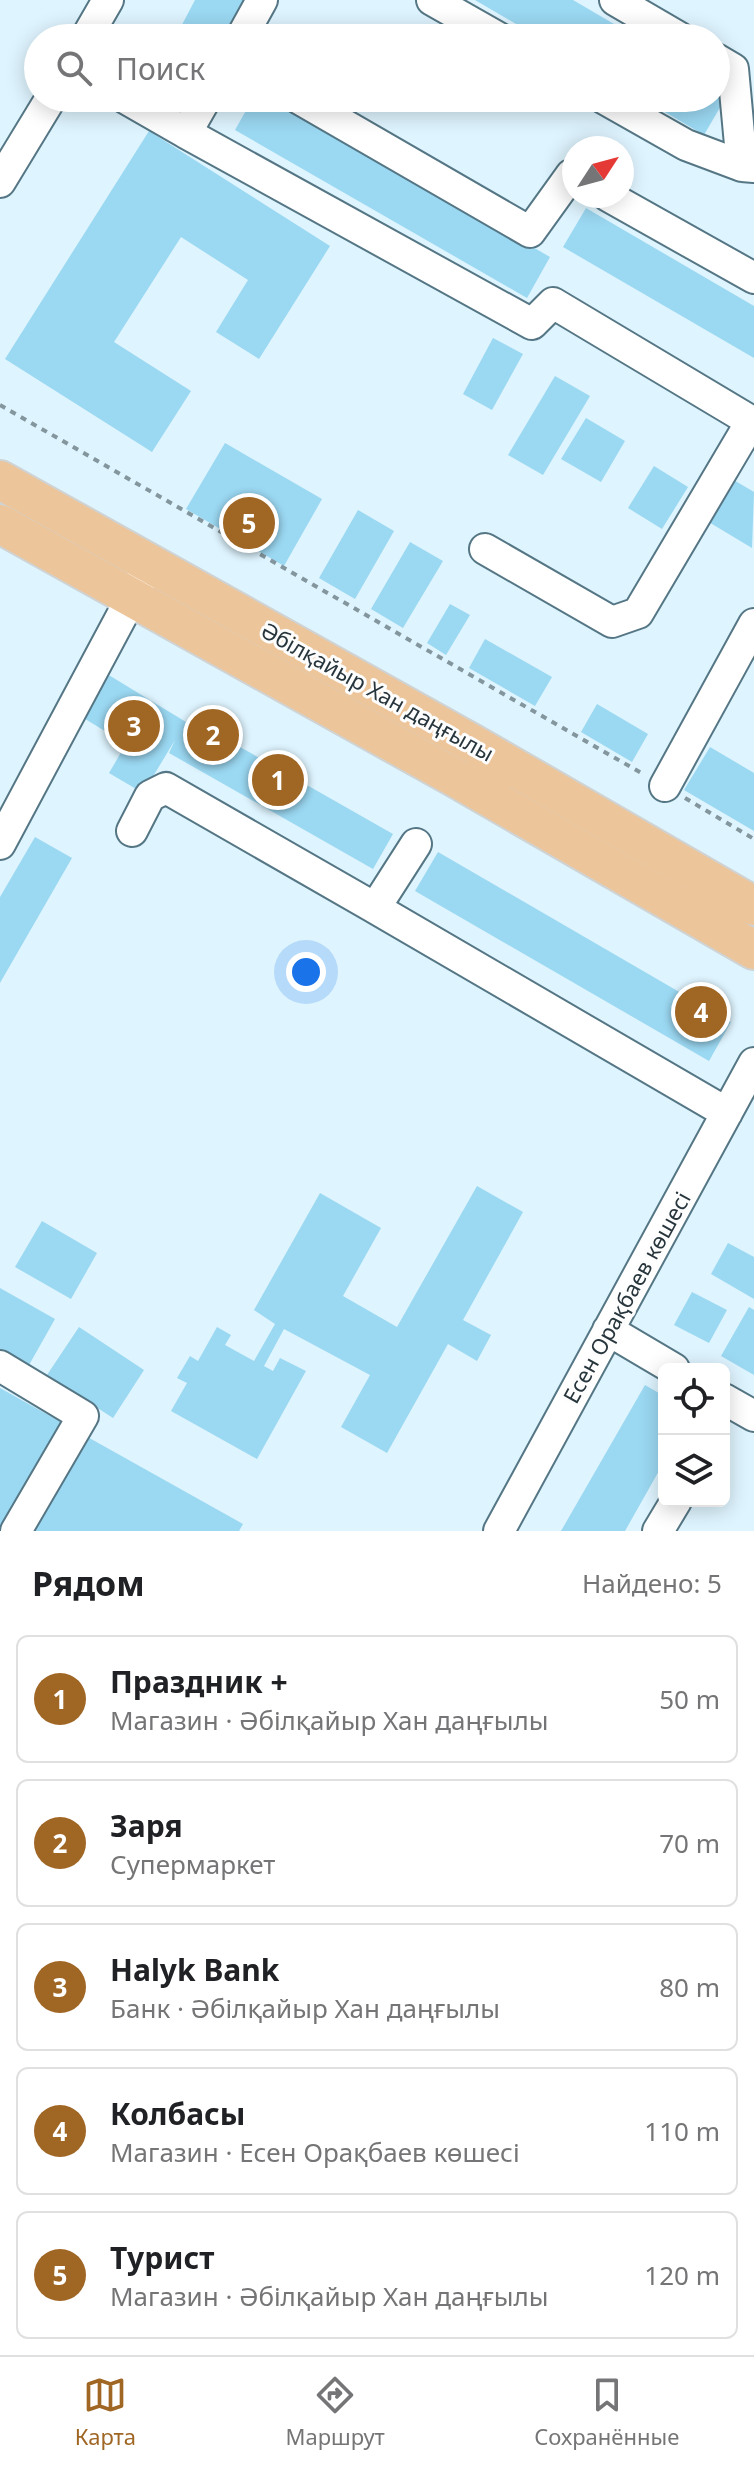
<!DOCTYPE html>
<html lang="ru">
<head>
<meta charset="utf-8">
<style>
	body { margin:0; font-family:"Noto Sans",sans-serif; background:#f2f2f2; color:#202124 }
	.controls { position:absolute; right:24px; bottom:24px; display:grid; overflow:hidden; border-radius:12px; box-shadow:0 4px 20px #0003 }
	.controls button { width:72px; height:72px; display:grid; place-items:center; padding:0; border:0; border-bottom:2px solid #e0e0e0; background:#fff; color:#202124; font:40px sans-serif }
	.compass { position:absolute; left:562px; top:136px; width:72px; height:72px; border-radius:50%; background:#fff; box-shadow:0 4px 20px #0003; rotate:54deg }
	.you { position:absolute; left:306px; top:972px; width:28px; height:28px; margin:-20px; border:6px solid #fff; border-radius:50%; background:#1a73e8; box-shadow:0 0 0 12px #1a73e833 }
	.badge { display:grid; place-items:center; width:52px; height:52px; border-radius:50%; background:#9f6624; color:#fff; font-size:26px; font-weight:700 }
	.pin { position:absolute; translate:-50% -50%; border:4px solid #fff; box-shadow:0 2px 8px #0006 }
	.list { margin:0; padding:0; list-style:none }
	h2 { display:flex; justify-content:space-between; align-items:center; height:104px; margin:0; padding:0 32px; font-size:34px }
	h2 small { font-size:26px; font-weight:400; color:#757577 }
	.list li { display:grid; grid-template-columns:52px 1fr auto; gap:24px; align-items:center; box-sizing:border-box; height:128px; margin:0 16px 16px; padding:0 16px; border:2px solid #e0e0e0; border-radius:12px }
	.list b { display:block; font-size:30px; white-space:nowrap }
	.list p { margin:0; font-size:26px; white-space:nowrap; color:#757577 }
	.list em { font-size:26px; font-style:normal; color:#757577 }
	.icon { flex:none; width:44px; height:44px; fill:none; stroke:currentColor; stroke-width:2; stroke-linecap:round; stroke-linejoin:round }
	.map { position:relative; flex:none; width:754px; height:1531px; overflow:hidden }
	.search { position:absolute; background:#fff; box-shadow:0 4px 20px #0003; left:24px; right:24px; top:24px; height:88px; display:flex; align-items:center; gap:20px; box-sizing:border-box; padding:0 28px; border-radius:44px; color:#757577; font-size:30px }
	.sheet { height:824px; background:#fff }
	nav { display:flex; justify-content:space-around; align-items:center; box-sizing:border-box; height:112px; border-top:2px solid #e0e0e0; background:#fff; font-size:22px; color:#757577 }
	nav a { display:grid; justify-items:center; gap:4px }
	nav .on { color:#9f6624 }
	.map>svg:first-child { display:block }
	.building { fill:#9bd8f2 }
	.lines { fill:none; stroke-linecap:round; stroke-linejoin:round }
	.minor-casing { stroke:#557684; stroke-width:34 }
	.major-casing { stroke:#cfd3d4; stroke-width:42 }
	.path { stroke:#83959d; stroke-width:4; stroke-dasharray:6 6; stroke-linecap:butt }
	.minor { stroke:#fff; stroke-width:30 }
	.major { stroke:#edc59a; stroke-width:38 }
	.labels { text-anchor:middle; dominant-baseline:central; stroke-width:6; stroke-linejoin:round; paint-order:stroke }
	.street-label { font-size:22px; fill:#27353c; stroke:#fdfdfd }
</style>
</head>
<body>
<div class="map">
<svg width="754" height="1531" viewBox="0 0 754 1531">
	<rect width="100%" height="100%" fill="#def4fe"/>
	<path class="building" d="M 195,0 L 250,0 L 230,38 L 175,38 Z
		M 475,0 L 573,0 L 638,38 L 540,38 Z
		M 716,84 L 729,92 L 704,135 L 641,98 L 716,98 Z
		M 253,98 L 274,98 L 550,257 L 527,298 L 235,130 Z
		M 149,131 L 330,246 L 259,359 L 216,332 L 248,280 L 181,237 L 114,342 L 191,391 L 152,452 L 5,359 Z
		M 586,208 L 754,306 L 754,358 L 563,247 Z
		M 493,338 L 523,354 L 492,410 L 463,394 Z
		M 555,376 L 590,396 L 543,475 L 508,455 Z
		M 586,418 L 625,441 L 601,482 L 561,459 Z
		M 225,443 L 322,499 L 284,566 L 186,509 Z
		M 654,466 L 688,487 L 662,529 L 628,508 Z
		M 732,479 L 754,492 L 752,548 L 707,521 Z
		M 358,510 L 394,531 L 355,599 L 319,578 Z
		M 410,542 L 443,561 L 403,628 L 371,609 Z
		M 450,604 L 470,615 L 446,655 L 427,643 Z
		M 485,639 L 552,677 L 535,706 L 469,668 Z
		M 107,674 L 186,722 L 189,718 L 393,834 L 373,869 L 169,753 L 175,740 L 143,793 L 109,773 L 126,744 L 82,717 Z
		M 597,704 L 648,734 L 632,762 L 581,732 Z
		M 710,747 L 754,773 L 754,831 L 684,790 Z
		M 35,837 L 72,858 L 0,983 L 0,897 Z
		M 438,852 L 731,1022 L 709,1061 L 415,891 Z
		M 477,1186 L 523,1212 L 463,1320 L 491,1335 L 477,1361 L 448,1344 L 387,1453 L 341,1427 L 370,1375 L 284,1329 L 264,1366 L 273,1371 L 280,1358 L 306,1371 L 257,1459 L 171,1411 L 187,1383 L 177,1378 L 190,1356 L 198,1361 L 217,1327 L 231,1335 L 225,1345 L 254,1361 L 275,1324 L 254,1310 L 320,1193 L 381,1228 L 343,1296 L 397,1327 Z
		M 42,1221 L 97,1253 L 71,1299 L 15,1267 Z
		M 728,1243 L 754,1257 L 754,1299 L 711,1274 Z
		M 0,1288 L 55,1319 L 29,1365 L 0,1349 Z
		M 692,1292 L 727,1310 L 709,1343 L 674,1325 Z
		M 749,1307 L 754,1310 L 754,1375 L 721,1356 Z
		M 79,1327 L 144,1370 L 113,1418 L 47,1375 Z
		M 645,1385 L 664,1396 L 664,1462 L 625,1531 L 561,1531 Z
		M 0,1388 L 243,1524 L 239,1531 L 0,1531 Z"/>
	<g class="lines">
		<g class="minor-casing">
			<path id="minor" d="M 432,0 L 499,38
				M 615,0 L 680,38
				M 86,38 L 108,0
				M 241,38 L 262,0
				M 716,59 L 733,69 L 742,166 L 754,167
				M 125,98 L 186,133 L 206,98
				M 298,98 L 530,232 L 571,175 L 574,177
				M 603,98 L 686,145 L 742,166
				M 186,133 L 532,324 L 553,303 L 754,423
				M 0,182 L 51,98
				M 608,196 L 754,278
				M 485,549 L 612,622 L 638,613 L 751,422
				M 665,786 L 754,624
				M 132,831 L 150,796 L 166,788 L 375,908
				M 0,844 L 142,578
				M 416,844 L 375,908 L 727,1113
				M 608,1330 L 674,1369
				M 0,1366 L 83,1416 L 16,1531
				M 724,1399 L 754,1416
				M 499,1531 L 754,1063
				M 658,1531 L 676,1501"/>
		</g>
		<g class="major-casing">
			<path id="major" d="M 0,480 L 473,744 L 754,906
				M 0,524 L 454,777 L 754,950"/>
		</g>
		<path class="path" d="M 0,405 L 643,774
			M 685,798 L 754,839"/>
		<use href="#minor" class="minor"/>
		<use href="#major" class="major"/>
	</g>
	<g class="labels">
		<g class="street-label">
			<text transform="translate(378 691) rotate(29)">Әбілқайыр Хан даңғылы</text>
			<text transform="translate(626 1297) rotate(-61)">Есен Орақбаев көшесі</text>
		</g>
	</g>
</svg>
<div class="controls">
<button><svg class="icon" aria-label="locate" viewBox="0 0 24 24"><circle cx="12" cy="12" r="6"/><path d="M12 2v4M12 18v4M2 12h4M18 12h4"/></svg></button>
<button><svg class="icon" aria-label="layers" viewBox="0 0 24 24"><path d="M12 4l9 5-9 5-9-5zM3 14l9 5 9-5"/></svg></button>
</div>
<svg class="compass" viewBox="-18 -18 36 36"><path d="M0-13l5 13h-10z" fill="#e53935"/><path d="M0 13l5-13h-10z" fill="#757577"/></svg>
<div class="you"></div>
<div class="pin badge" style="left:278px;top:780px">1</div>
<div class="pin badge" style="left:213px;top:735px">2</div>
<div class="pin badge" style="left:134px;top:726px">3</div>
<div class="pin badge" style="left:701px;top:1012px">4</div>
<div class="pin badge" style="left:249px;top:523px">5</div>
<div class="search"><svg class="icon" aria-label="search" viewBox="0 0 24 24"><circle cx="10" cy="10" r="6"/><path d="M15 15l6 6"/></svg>Поиск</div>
</div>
<section class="sheet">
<h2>Рядом<small>Найдено: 5</small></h2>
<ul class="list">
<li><span class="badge">1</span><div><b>Праздник +</b><p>Магазин · Әбілқайыр Хан даңғылы</p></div><em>50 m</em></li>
<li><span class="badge">2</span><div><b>Заря</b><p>Супермаркет</p></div><em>70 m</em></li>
<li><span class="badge">3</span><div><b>Halyk Bank</b><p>Банк · Әбілқайыр Хан даңғылы</p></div><em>80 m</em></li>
<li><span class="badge">4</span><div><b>Колбасы</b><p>Магазин · Есен Орақбаев көшесі</p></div><em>110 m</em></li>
<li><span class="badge">5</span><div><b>Турист</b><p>Магазин · Әбілқайыр Хан даңғылы</p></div><em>120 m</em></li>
</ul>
</section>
<nav>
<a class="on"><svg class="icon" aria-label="map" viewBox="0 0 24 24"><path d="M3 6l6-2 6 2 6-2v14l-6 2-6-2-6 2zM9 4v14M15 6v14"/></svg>Карта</a>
<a><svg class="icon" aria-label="directions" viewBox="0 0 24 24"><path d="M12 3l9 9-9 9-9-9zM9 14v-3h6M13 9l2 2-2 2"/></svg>Маршрут</a>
<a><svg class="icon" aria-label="saved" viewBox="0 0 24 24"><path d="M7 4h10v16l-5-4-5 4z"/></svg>Сохранённые</a>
</nav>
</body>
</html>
